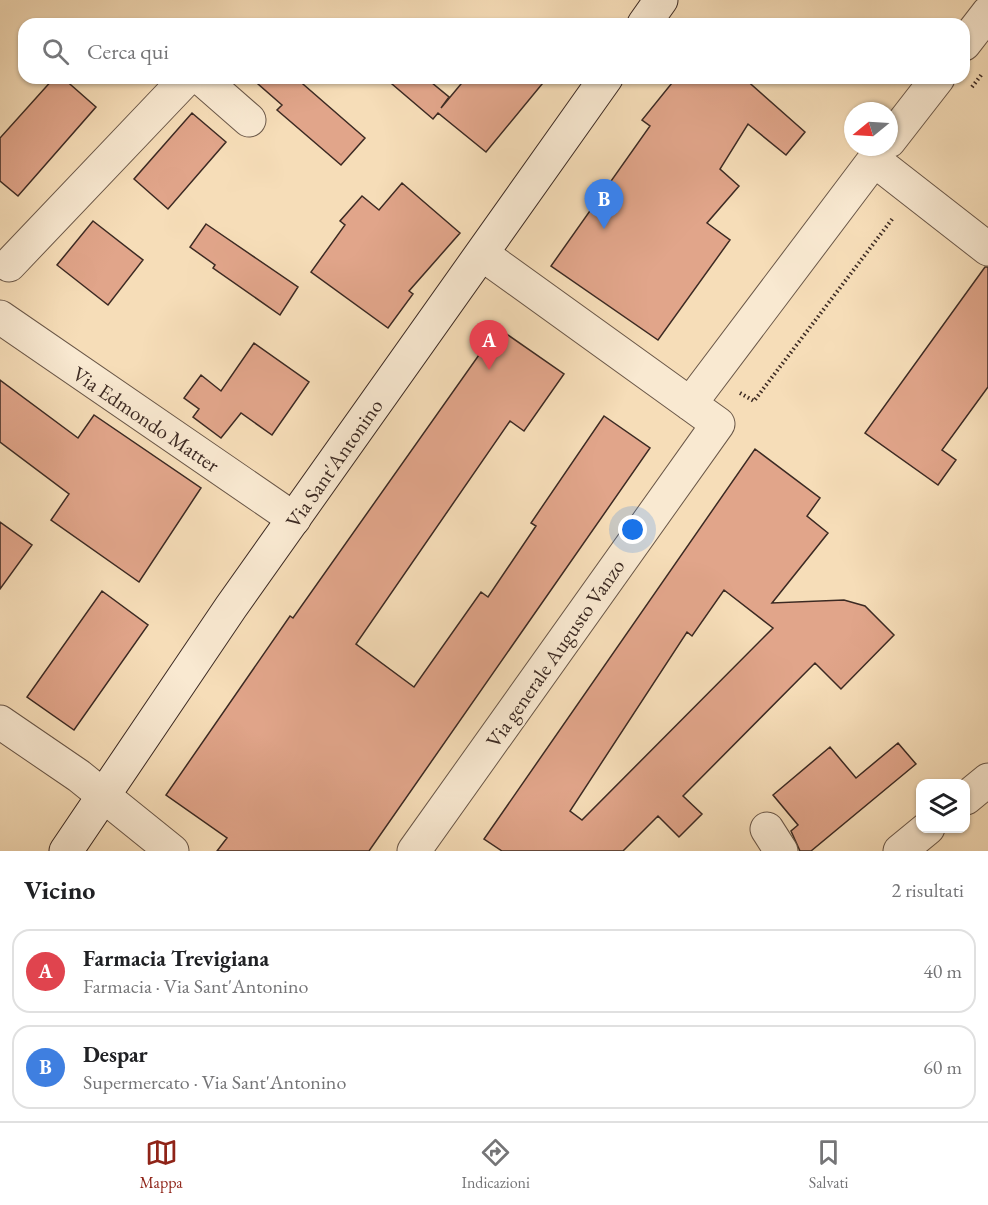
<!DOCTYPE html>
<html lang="it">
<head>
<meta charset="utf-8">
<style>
	body { margin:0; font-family:"EB Garamond",serif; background:#f2f2f2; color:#202124 }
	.controls { position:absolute; right:18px; bottom:18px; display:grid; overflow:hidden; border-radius:12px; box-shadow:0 2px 4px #0004 }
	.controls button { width:54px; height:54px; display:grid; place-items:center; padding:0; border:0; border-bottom:2px solid #e0e0e0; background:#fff; color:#202124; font:30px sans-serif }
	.compass { position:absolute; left:844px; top:102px; width:54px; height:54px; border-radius:50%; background:#fff; box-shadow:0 2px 4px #0004; rotate:252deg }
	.you { position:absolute; left:633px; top:530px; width:21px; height:21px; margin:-15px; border:4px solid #fff; border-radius:50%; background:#1a73e8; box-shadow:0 0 0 9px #1a73e833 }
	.badge { display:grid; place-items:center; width:39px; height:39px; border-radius:50%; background:#8f2418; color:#fff; font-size:20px; font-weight:700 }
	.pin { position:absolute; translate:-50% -50px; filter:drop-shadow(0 2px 3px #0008) }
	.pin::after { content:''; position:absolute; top:32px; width:21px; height:18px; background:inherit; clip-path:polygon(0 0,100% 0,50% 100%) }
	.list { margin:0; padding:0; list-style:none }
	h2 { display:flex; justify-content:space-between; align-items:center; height:78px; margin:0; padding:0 24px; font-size:26px }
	h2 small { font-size:20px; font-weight:400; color:#757577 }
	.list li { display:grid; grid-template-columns:39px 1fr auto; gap:18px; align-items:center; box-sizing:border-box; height:84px; margin:0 12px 12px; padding:0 12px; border:2px solid #e0e0e0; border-radius:18px }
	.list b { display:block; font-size:22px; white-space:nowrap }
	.list p { margin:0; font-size:20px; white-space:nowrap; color:#757577 }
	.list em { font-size:20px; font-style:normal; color:#757577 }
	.icon { flex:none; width:33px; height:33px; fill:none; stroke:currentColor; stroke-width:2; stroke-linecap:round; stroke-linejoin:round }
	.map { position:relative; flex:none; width:988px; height:851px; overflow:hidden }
	.search { position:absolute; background:#fff; box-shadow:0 2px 4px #0004; left:18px; right:18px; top:18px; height:66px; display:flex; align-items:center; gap:15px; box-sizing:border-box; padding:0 21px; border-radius:18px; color:#757577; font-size:22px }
	.sheet { height:270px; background:#fff }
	nav { display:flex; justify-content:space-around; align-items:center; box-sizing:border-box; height:84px; border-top:2px solid #e0e0e0; background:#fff; font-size:16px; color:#757577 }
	nav a { display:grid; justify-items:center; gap:3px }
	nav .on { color:#8f2418 }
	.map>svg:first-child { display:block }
	.building { fill:#e1a58a; stroke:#3c2a23; stroke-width:1.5; fill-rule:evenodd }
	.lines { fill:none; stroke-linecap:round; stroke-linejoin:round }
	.street-casing { stroke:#6a5748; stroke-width:35 }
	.secondary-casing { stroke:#3c2a23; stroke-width:35 }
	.path { stroke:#3c2a23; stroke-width:4; stroke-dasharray:1.5 3; stroke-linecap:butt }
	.street { stroke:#f9e9d1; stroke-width:33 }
	.secondary { stroke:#f9e9d1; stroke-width:33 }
	.labels { text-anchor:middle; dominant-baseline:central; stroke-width:5; stroke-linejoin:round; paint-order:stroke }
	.street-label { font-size:21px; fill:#3c2a23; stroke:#f9e9d1 }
</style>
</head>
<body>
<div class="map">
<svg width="988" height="851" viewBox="0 0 988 851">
	<rect width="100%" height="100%" fill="#f6ddb8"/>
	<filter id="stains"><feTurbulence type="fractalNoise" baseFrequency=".00333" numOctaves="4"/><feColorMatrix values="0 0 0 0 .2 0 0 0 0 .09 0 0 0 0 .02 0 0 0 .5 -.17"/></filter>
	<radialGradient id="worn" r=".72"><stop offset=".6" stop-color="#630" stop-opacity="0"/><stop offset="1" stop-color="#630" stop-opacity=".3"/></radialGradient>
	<path class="building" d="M 54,78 L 63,78 L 96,107 L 18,196 L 0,181 L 0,138 Z
		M 251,78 L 296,78 L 365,138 L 341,165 L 277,110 L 282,105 Z
		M 385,78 L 426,78 L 449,97 L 441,108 L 466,78 L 547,78 L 486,152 L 438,113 L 433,119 Z
		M 676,78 L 744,78 L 805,132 L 786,155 L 748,124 L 720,169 L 739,186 L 707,223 L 730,240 L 658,340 L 551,266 L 650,126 L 642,120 Z
		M 192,113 L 226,142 L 168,209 L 134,179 Z
		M 402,183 L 460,233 L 409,291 L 413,294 L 388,328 L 311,272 L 345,225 L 340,221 L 362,196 L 379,210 Z
		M 93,221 L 143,260 L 108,305 L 57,265 Z
		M 206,224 L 298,287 L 280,315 L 213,268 L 215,265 L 190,247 Z
		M 985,267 L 988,267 L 988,387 L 942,450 L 956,460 L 938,485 L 865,433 Z
		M 498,328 L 564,374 L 524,431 L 510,421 L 356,644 L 414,687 L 481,592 L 488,597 L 536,526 L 531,523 L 604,416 L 650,448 L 369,851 L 217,851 L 227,838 L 166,795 L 290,616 L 293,618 Z
		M 254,343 L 309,382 L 272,435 L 241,413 L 221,438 L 193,417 L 199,409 L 184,398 L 201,375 L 221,391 Z
		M 0,380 L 78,438 L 94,415 L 201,488 L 139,582 L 51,520 L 69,494 L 0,442 Z
		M 755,449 L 820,498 L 807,516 L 828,533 L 772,603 L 844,600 L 865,606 L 894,635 L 841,689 L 815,663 L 683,796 L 702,814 L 679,837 L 658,816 L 623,851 L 502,851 L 484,839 ZM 724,590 L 773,628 L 582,820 L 570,811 L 687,632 L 692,636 Z
		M 0,522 L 32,545 L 0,589 Z
		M 102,591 L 148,625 L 74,730 L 27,697 Z
		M 898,743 L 916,764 L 811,851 L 800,851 L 791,831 L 798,825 L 773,795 L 830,747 L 856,778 Z"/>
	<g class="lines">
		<g class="street-casing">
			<path id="street" d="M 964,44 L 988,13
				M 201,78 L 249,120
				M 889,141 L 938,78
				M 9,265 L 187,78
				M 0,317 L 294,519
				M 690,404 L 874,160 L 988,249
				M 0,722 L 79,776 L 172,851
				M 966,798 L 988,780
				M 767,829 L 781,851
				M 414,851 L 718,424 L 482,254
				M 900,851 L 928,828"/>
		</g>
		<g class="secondary-casing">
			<path id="secondary" d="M 644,24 L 661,0
				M 66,851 L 231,607 L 606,78"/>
		</g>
		<path class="path" d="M 972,87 L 982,74
			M 740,393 L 754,401 L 893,218"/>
		<use href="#street" class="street"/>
		<use href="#secondary" class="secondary"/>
	</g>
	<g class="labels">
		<g class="street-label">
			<text transform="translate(146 419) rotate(34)">Via Edmondo Matter</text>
			<text transform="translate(334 463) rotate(-55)">Via Sant'Antonino</text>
			<text transform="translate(555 653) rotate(-55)">Via generale Augusto Vanzo</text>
		</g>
	</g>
	<rect width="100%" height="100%" filter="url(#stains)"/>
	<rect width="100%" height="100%" fill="url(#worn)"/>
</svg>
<div class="controls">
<button><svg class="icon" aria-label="layers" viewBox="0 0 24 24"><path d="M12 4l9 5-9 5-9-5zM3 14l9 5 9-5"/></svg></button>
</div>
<svg class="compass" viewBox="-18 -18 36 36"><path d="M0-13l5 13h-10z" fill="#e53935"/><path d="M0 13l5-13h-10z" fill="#757577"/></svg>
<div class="you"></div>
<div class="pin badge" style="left:489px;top:370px;background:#e0444e">A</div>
<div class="pin badge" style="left:604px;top:229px;background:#3f7fe0">B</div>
<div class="search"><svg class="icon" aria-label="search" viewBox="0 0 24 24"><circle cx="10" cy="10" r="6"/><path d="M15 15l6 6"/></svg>Cerca qui</div>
</div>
<section class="sheet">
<h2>Vicino<small>2 risultati</small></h2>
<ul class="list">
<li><span class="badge" style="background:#e0444e">A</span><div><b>Farmacia Trevigiana</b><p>Farmacia · Via Sant'Antonino</p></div><em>40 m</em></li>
<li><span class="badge" style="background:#3f7fe0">B</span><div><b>Despar</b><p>Supermercato · Via Sant'Antonino</p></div><em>60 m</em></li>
</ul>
</section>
<nav>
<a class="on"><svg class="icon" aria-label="map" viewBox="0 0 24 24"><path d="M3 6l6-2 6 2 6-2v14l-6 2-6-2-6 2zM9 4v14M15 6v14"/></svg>Mappa</a>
<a><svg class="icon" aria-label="directions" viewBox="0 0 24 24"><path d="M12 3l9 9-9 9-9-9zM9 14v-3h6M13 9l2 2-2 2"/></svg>Indicazioni</a>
<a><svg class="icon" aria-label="saved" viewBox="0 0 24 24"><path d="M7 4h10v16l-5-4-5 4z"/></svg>Salvati</a>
</nav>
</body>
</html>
